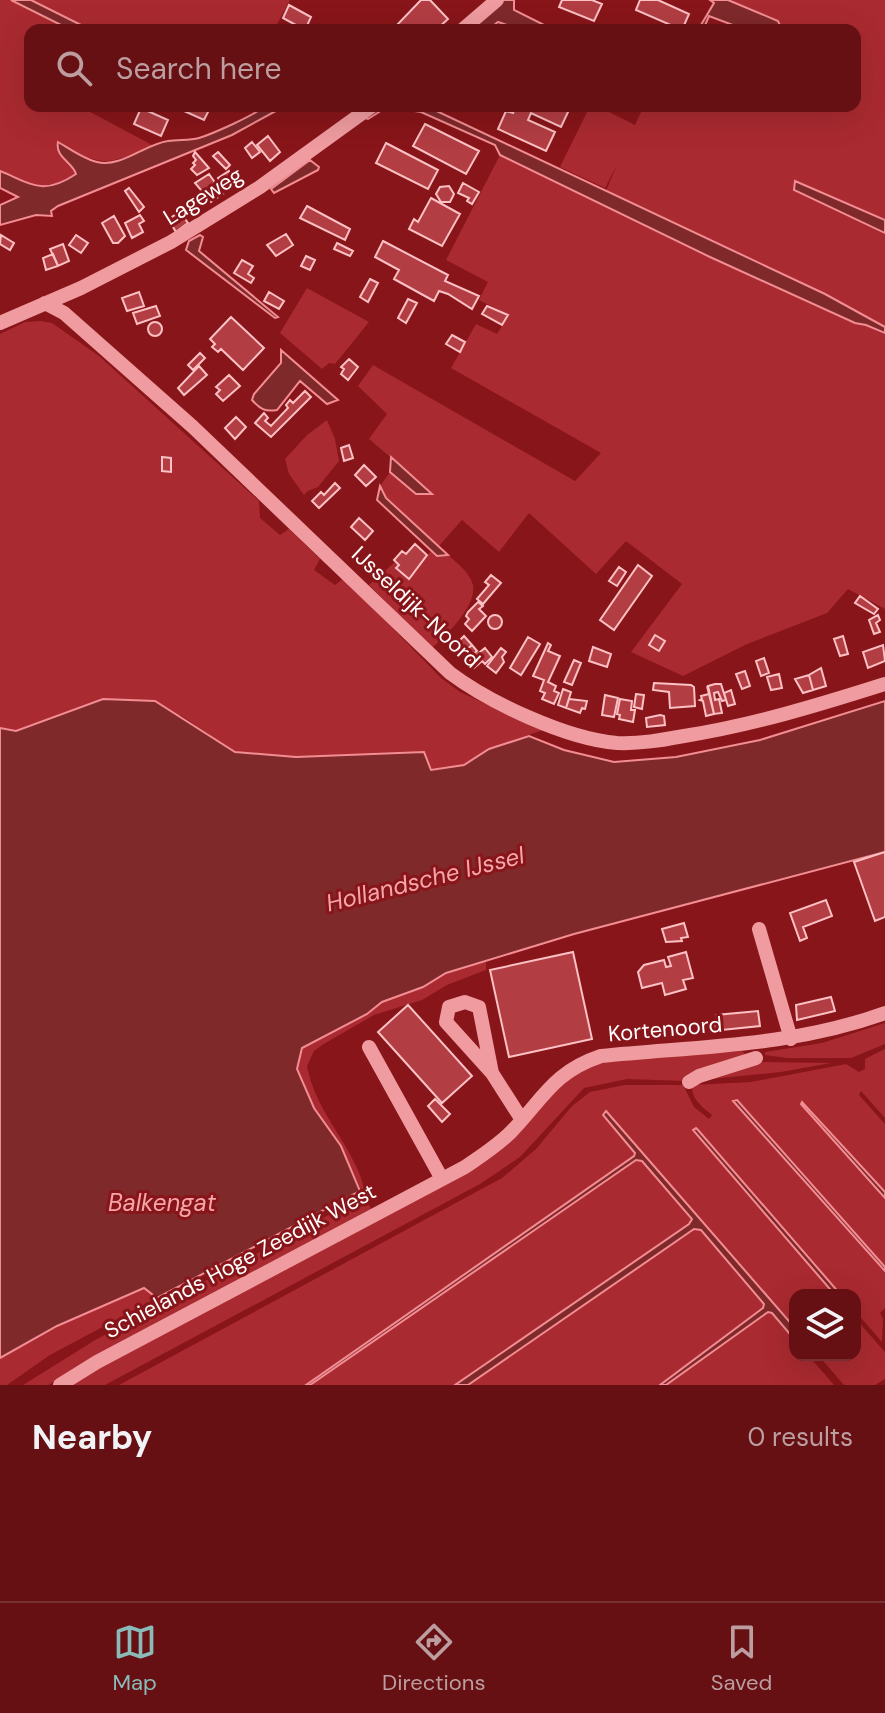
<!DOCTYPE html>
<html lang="en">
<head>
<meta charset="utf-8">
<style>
	body { margin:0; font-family:"DM Sans",sans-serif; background:#6e1e21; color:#f1f3f6 }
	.controls { position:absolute; right:24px; bottom:24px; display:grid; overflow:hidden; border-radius:16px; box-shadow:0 8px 32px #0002 }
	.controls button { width:72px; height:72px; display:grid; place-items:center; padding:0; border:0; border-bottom:2px solid #793033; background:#661013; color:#f1f3f6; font:40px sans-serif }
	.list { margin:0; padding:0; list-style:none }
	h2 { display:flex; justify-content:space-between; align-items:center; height:104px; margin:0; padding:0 32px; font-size:34px }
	h2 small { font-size:26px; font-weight:400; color:#bc9da0 }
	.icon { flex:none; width:44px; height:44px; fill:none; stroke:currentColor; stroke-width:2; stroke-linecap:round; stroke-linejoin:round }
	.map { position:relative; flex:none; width:885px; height:1385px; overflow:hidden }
	.search { position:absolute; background:#661013; box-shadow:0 8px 32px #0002; left:24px; right:24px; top:24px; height:88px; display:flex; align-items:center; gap:20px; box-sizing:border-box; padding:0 28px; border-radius:16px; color:#bc9da0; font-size:30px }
	.sheet { height:216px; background:#661013 }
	nav { display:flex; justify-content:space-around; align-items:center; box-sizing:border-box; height:112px; border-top:2px solid #793033; background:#661013; font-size:22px; color:#bc9da0 }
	nav a { display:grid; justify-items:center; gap:4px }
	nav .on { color:#8bbbb9 }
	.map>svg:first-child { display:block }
	.green { fill:#a92a30 }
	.water { fill:#7f292b; stroke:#f28d93; stroke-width:2 }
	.building { fill:#b23d43; stroke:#fbc1c4; stroke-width:2 }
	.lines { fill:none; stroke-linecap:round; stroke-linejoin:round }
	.minor { stroke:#ef9b9f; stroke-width:14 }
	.labels { text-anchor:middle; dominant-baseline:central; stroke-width:6; stroke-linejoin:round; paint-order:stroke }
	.street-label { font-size:22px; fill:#fff; stroke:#881519 }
	.water-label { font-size:24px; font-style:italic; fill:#f6a6ab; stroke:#881519 }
</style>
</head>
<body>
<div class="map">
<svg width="885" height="1385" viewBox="0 0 885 1385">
	<rect width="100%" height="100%" fill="#881519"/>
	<path class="green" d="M 0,0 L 11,0 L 71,30 L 30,30 L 30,106 L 79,106 L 154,146 C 104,165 106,168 58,143 L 59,155 L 75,170 L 76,174 C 43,196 32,184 0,171 Z
		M 31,0 L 290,0 L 274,30 L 91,30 Z
		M 728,0 L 885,0 L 885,327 L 690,230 L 605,193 L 617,165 L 605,188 L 560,167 L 590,106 L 597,106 L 635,125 L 641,112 L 630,106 L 855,106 L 855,30 L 782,30 L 778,21 Z
		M 500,155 L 816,306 L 885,333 L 885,609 L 848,589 L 827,613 L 747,644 L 683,676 L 631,652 L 682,584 L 626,541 L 596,574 L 529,513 L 499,552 L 462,520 L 439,546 L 386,498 L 380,486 L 390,472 L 416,494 L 409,473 L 369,439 L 387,414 L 358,386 L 373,365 L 575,481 L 601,453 L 451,368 L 476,324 L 497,334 L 509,315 L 479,300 L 488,282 L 446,260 Z
		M 307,288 L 369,322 L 335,364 L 329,363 L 322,369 L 280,333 Z
		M 41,321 L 52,323 L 99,356 L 259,501 L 260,518 L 280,535 L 289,529 L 320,559 L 314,570 L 335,585 L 344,578 L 441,678 L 460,692 L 543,730 L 489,749 L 464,765 L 430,770 L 235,752 L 182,716 L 103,699 L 16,731 L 0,728 L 0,334 L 25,322 Z
		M 327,420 L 335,439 L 339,461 L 318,487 L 308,491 L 304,495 L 289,474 L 285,459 L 307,435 Z
		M 431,551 L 437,556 L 448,555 C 457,563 470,573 473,585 C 477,606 446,636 432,648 L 369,585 L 395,562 L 409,575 Z
		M 486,960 L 486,970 L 447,985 L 422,1000 L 374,1015 L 322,1045 L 314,1051 L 307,1066 C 315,1107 340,1131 357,1168 C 364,1182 364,1196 371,1209 L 48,1385 L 23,1385 L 97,1339 L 364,1196 L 341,1146 L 314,1108 L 297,1070 L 302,1048 L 367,1014 L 382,1002 L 423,987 L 446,973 Z
		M 885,1023 L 885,1044 L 851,1058 L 787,1058 L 765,1055 L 765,1052 L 822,1043 Z
		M 885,1049 L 885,1118 L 861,1091 L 859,1095 L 885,1124 L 885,1192 L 804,1102 L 801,1104 L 885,1198 L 885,1267 L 788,1156 L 734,1101 L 885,1271 L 885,1308 L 880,1313 L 883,1319 L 882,1342 L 855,1311 L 855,1295 L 841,1295 L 698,1130 L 693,1131 L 835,1295 L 795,1295 L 795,1328 L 606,1111 L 635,1153 L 634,1156 L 306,1385 L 119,1385 L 502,1178 L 536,1149 L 572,1106 L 590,1092 L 625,1085 L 683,1085 L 694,1107 L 709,1119 L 712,1115 C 702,1107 691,1099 692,1085 L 751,1082 L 846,1064 L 859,1072 L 865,1069 L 865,1059 Z
		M 742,1051 L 746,1055 L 685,1081 L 627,1079 L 584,1088 L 520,1157 L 480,1184 L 105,1385 L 70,1385 L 102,1366 L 467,1172 L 552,1093 L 583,1069 L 606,1061 Z
		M 753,1062 L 831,1063 L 781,1072 L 700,1080 Z
		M 636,1160 L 642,1161 L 692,1219 L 689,1224 L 455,1385 L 310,1385 Z
		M 694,1229 L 700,1229 L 764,1304 L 763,1308 L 660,1385 L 468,1385 Z
		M 144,1288 L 157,1298 L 50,1355 L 7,1385 L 0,1385 L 0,1358 L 57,1326 Z
		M 768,1312 L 772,1313 L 795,1340 L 795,1355 L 808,1355 L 834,1385 L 666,1385 Z
		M 855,1318 L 885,1352 L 885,1379 L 875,1385 L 844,1385 L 818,1355 L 855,1355 Z"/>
	<path class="water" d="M 11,0 L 31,0 L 91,30 L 71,30 Z
		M 503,0 L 514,0 L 514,10 L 554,30 L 521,30 L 498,22 L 488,30 L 466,30 Z
		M 710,0 L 728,0 L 778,21 L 782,30 L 746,30 L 709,16 L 703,30 L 698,30 L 714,3 Z
		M 264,106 L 285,106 L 232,135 L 58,206 L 51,211 L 52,216 L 36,215 L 0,225 L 0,205 L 18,197 L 0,188 L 0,171 C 32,184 43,196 76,174 C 72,161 55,158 58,142 C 70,149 84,159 97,162 C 121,168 145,144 168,141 C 178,139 189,141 199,138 C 212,134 258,114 264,106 Z
		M 375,106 L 426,106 L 825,294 L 885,327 L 885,333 L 866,325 L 855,323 L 710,257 L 500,155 L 495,145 L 421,112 L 387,107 L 368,119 L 362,117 Z
		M 310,160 L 319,167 L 318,170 L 274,193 L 271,189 Z
		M 795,181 L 885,220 L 885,233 L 794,190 Z
		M 200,235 L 203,237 L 199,251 L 278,317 L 275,318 L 186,250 L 189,241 Z
		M 281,350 L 338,400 L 327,404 L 300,381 L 277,410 C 265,412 260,409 252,400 L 254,394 L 281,363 Z
		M 391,457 L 432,494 L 416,494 L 390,472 Z
		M 380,486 L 386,498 L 448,555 L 437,556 L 377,500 Z
		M 103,699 L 155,701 L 235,752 L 296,757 L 424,752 L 431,770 L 464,765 L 489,749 L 529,736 L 564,750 L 614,762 L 676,757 L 760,740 L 885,701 L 885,852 L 574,934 L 446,973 L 423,987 L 382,1002 L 367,1014 L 302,1048 L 297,1069 L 314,1108 L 341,1146 L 360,1191 L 157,1298 L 144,1288 L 57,1326 L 0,1358 L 0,728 L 16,731 Z
		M 737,1100 L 885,1267 L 885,1271 L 733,1101 Z
		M 802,1102 L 885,1192 L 885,1198 L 801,1104 Z
		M 606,1111 L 795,1328 L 795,1340 L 772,1313 L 768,1312 L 666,1385 L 660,1385 L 763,1308 L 764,1304 L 701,1230 L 694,1229 L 468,1385 L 455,1385 L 689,1224 L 692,1219 L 642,1161 L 636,1160 L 310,1385 L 306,1385 L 634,1156 L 635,1153 L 603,1115 Z
		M 696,1128 L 698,1130 L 841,1295 L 835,1295 L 693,1130 Z"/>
	<path class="building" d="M 421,0 L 430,0 L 448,19 L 436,30 L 400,30 L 396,26 Z
		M 562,0 L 592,0 L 602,4 L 594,21 L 559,7 Z
		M 640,0 L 658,0 L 689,14 L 682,30 L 636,10 Z
		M 289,5 L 311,17 L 305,30 L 283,18 Z
		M 173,106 L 211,106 L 204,120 Z
		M 514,106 L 560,106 L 569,110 L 561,127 L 531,113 L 528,120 L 555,132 L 546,151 L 498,129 L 506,111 L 513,113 L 516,107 Z
		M 141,108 L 168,120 L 161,136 L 134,124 Z
		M 425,124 L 479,151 L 466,174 L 413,146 Z
		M 268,136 L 280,152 L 270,161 L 257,145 Z
		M 252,142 L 260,152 L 252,158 L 245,148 Z
		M 386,143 L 438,170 L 428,189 L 376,163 Z
		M 195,152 L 209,168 L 197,175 L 191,169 L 195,165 L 193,163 L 196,160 L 193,156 Z
		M 218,152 L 230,165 L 226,169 L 213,156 Z
		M 229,171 L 236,184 L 226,190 L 218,178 Z
		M 209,174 L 223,194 L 211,202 L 195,183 Z
		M 463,183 L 479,192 L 472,204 L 467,201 L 469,198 L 458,193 Z
		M 449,186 L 454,194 L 450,202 L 441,202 L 436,194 L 440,187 Z
		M 129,188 L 144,207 L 139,212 L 125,191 Z
		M 431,198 L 460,214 L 442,246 L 409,229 L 414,219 L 418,222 Z
		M 307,206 L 350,229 L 345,240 L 300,218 Z
		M 180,212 L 188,223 L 176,232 L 168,219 Z
		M 140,215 L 144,221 L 139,224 L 143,232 L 132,238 L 125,223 Z
		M 114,216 L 125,236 L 118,243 L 113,243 L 102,223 Z
		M 286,234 L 293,245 L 276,256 L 267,245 Z
		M 1,235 L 14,243 L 10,250 L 0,244 Z
		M 76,235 L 88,243 L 81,253 L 69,245 Z
		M 383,241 L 448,275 L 445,281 L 479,296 L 472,309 L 448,294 L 439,291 L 434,301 L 394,279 L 399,270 L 375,257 Z
		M 337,243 L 353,251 L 350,256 L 334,249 Z
		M 63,244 L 69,261 L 58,266 L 50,249 Z
		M 53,254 L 58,266 L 46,270 L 43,258 Z
		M 306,256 L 315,260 L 310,270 L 301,266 Z
		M 242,260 L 253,266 L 248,274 L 254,278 L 251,283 L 234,273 Z
		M 370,279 L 378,283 L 368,302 L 360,297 Z
		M 139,292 L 144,306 L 127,311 L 122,298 Z
		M 269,292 L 284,301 L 279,309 L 264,301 Z
		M 408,299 L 417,303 L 406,323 L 398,318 Z
		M 156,306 L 160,316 L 137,324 L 133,313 Z
		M 487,306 L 508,315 L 502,325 L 482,314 Z
		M 231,317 L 264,348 L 243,370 L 221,349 L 218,352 L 212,347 L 215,344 L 210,339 Z
		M148 329a7 7 0 1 1 14 0a7 7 0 1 1-14 0Z
		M 452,335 L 465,342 L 460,352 L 446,344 Z
		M 200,353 L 205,358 L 193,370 L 188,365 Z
		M 349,359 L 358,367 L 348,380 L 341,374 L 344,369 L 341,367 Z
		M 199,366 L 207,375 L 184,395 L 178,388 Z
		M 229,375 L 240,386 L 223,401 L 216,394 L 220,390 L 216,387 Z
		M 305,391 L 311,397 L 271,437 L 255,423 L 264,413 L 268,418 L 265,421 L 271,426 L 288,408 L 286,405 L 290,400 L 293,403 Z
		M 236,417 L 246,427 L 235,439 L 225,428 Z
		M 349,445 L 353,458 L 344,461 L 341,448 Z
		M 162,457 L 171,458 L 171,472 L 162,471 Z
		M 364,465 L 376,477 L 366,486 L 355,475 Z
		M 335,483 L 340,488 L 319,508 L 312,501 L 321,492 L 324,495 Z
		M 359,518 L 373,531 L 365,540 L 351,527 Z
		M 415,544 L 427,555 L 409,579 L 396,568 L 399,565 L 394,560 L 402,551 L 406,554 Z
		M 638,565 L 652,576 L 614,630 L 600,620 Z
		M 619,567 L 626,572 L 617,586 L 609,581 Z
		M 491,575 L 501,583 L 483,604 L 477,599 L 489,585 L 485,582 Z
		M 860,596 L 878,609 L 874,614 L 855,603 Z
		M 478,602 L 483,606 L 479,609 L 486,616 L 472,631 L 465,624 L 469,619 L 466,616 L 468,612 Z
		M 878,615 L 880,620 L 876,623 L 880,632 L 874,634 L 869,620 Z
		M488 622a7 7 0 1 1 14 0a7 7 0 1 1-14 0Z
		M 655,635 L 665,641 L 659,651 L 649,645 Z
		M 464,636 L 472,645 L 462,654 L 457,648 L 462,644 L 459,641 Z
		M 843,636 L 848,654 L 840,656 L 834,639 Z
		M 528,637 L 540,644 L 521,675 L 510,668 Z
		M 548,643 L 551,645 L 548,651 L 560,656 L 548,682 L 556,686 L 554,691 L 559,693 L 554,704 L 542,699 L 545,693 L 540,691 L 544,680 L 533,676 Z
		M 472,645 L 477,651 L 467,660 L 462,654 Z
		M 883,645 L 885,661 L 868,668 L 863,652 Z
		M 593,647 L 611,654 L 607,667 L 589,661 Z
		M 485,648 L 492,657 L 485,664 L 482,661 L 474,668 L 469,661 Z
		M 501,648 L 506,652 L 502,657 L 504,662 L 496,673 L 487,666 Z
		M 764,658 L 769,673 L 761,676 L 756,661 Z
		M 574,660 L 581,663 L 572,685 L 564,682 Z
		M 821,668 L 826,686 L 813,690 L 809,675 Z
		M 745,671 L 750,686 L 742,689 L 736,674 Z
		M 779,674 L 782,688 L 771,690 L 767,677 Z
		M 809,675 L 813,690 L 803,693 L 795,679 Z
		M 654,683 L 691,685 L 694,687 L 695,706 L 670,708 L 669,692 L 653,690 Z
		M 715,684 L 721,684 L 726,700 L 722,701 L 718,692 L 714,693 L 715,700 L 719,699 L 722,713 L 714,714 L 708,686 Z
		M 707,686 L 714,714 L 706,716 L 703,701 L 700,700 L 702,699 L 701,696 L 709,694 Z
		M 563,689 L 571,692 L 566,708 L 558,705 Z
		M 731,690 L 735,704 L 728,706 L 724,693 Z
		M 636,694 L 644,695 L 642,709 L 634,707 Z
		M 605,695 L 618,698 L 614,717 L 602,715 Z
		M 569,699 L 587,701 L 585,709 L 582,708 L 580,713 L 566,708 Z
		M 620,699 L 632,701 L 631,710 L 635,710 L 633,722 L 619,719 L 620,715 L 617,714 Z
		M 660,715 L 664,716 L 665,725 L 647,727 L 646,718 Z
		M 885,852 L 885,917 L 875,921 L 854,862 Z
		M 826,900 L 832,916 L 803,927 L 807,938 L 800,941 L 790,913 Z
		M 684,923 L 688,937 L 681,938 L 682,941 L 666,942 L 662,929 Z
		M 573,952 L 592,1039 L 509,1057 L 490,970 Z
		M 686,952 L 693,978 L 683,980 L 686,989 L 665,995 L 662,983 L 642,988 L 638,972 L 644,965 L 664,960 L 666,967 L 671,966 L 668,957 Z
		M 831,997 L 835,1011 L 797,1020 L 796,1005 Z
		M 408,1005 L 472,1076 L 442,1103 L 378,1032 Z
		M 758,1011 L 760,1026 L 712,1031 L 711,1026 L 717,1025 L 716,1015 Z
		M 435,1099 L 450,1114 L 442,1122 L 428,1106 Z"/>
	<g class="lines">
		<path class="minor" d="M 462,30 L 497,0
			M 45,303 L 64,313 L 193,427 L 450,673 C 490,703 567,739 617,743 C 640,744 662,740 684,736 C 753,725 819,705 885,684
			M 0,323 L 81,288 L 171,242 L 260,187 L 372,106
			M 759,929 L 791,1039
			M 369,1047 L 442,1179
			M 492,1073 L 479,1007 L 465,1002 L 449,1007 L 446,1022 L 492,1073 L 522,1120
			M 689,1082 L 699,1076 L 756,1058
			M 60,1385 L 97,1362 L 465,1167 C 481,1156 497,1146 511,1132 C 543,1099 553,1072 601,1056 C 699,1046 791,1047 885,1013"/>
	</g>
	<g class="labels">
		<g class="street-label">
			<text transform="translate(203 196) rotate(-32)">Lageweg</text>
			<text transform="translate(416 607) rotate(43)">IJsseldijk-Noord</text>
			<text transform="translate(665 1029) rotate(-5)">Kortenoord</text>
			<text transform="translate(240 1261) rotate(-28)">Schielands Hoge Zeedijk West</text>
		</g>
		<g class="water-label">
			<text transform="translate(425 879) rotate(-14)">Hollandsche IJssel</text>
			<text x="162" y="1202">Balkengat</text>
		</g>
	</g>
</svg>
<div class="controls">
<button><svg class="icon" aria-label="layers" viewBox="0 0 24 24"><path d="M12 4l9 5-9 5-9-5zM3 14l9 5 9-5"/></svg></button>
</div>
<div class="search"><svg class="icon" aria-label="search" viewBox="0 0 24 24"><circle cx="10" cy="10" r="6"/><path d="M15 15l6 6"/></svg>Search here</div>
</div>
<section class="sheet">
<h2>Nearby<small>0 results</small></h2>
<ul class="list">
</ul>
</section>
<nav>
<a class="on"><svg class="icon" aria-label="map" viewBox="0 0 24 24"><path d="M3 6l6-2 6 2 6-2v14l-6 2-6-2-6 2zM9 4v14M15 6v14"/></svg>Map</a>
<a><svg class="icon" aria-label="directions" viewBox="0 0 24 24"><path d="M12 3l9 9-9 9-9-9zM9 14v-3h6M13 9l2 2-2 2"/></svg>Directions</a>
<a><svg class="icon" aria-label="saved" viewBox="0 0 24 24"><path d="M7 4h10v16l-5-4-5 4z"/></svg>Saved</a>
</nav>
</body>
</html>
